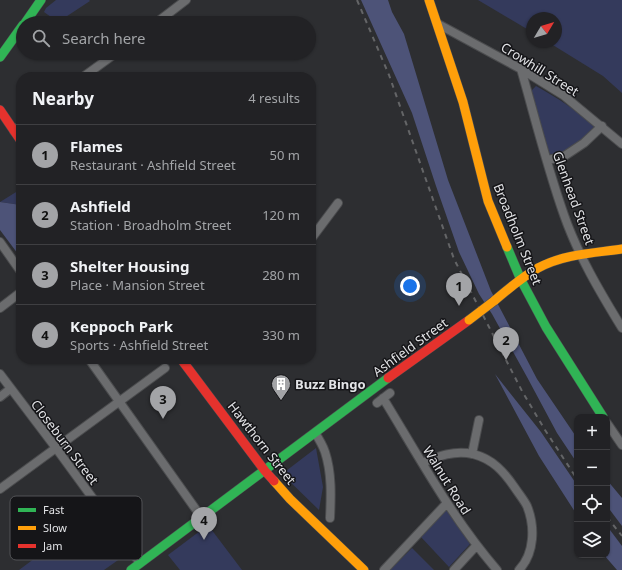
<!DOCTYPE html>
<html lang="en">
<head>
<meta charset="utf-8">
<style>
	body { margin:0; font-family:"Noto Sans",sans-serif; background:#2a2a2d; color:#f1f3f6 }
	.controls { position:absolute; right:12px; bottom:12px; display:grid; overflow:hidden; border-radius:8px; box-shadow:0 1px 3px #0004 }
	.controls button { width:36px; height:36px; display:grid; place-items:center; padding:0; border:0; border-bottom:1px solid #3f3f42; background:#222225; color:#f1f3f6; font:20px sans-serif }
	.compass { position:absolute; left:526px; top:12px; width:36px; height:36px; border-radius:50%; background:#222225; box-shadow:0 1px 3px #0004; rotate:52deg }
	.you { position:absolute; left:410px; top:286px; width:14px; height:14px; margin:-10px; border:3px solid #fff; border-radius:50%; background:#1a73e8; box-shadow:0 0 0 6px #1a73e833 }
	.badge { display:grid; place-items:center; width:26px; height:26px; border-radius:50%; background:#a3a4a7; color:#111; font-size:13px; font-weight:700 }
	.pin { position:absolute; translate:-50% -33px; filter:drop-shadow(0 1px 2px #0008) }
	.pin::after { content:''; position:absolute; top:21px; width:14px; height:12px; background:inherit; clip-path:polygon(0 0,100% 0,50% 100%) }
	.list { margin:0; padding:0; list-style:none }
	h2 { display:flex; justify-content:space-between; align-items:center; height:52px; margin:0; padding:0 16px; font-size:17px }
	h2 small { font-size:13px; font-weight:400; color:#a2a4a7 }
	.list li { display:grid; grid-template-columns:26px 1fr auto; gap:12px; align-items:center; box-sizing:border-box; height:60px; padding:0 16px; border-top:1px solid #3f3f42 }
	.list b { display:block; font-size:15px; white-space:nowrap }
	.list p { margin:0; font-size:13px; white-space:nowrap; color:#a2a4a7 }
	.list em { font-size:13px; font-style:normal; color:#a2a4a7 }
	.icon { flex:none; width:22px; height:22px; fill:none; stroke:currentColor; stroke-width:2; stroke-linecap:round; stroke-linejoin:round }
	.map { position:relative; flex:none; width:622px; height:570px; overflow:hidden }
	.search { position:absolute; background:#222225; box-shadow:0 1px 3px #0004; left:16px; top:16px; width:300px; height:44px; display:flex; align-items:center; gap:10px; box-sizing:border-box; padding:0 14px; border-radius:22px; color:#a2a4a7; font-size:15px }
	.panel { position:absolute; background:#222225; box-shadow:0 1px 3px #0004; left:16px; top:72px; width:300px; height:292px; border-radius:16px }
	.map>svg:first-child { display:block }
	.green { fill:#343a5c }
	.forest { fill:#4d5378 }
	.lines { fill:none; stroke-linecap:round; stroke-linejoin:round }
	.street-casing { stroke:#4b4c4e; stroke-width:10 }
	.fast-casing { stroke:#4b4c4e; stroke-width:10 }
	.slow-casing { stroke:#4b4c4e; stroke-width:10 }
	.jam-casing { stroke:#4b4c4e; stroke-width:10 }
	.street { stroke:#6b6c6e; stroke-width:8 }
	.fast { stroke:#30b455; stroke-width:9 }
	.slow { stroke:#ff9f0a; stroke-width:9 }
	.jam { stroke:#e5322d; stroke-width:9 }
	.rail { stroke:#646567; stroke-width:2; stroke-dasharray:5 5; stroke-linecap:butt }
	.slow-bridge-casing { stroke:#4b4c4e; stroke-width:10; stroke-linecap:butt }
	.slow-bridge { stroke:#ff9f0a; stroke-width:9 }
	.labels { text-anchor:middle; dominant-baseline:central; stroke-width:3; stroke-linejoin:round; paint-order:stroke }
	.street-label { font-size:13px; fill:#e2e3e6; stroke:#151518 }
	.poi-label { font-size:13px; font-weight:bold; fill:#e2e3e6; stroke:#151518; text-anchor:start }
	.key { fill:#151518; stroke:#525356; stroke-width:1 }
	.key-label { font-size:11px; fill:#e2e3e6 }
</style>
</head>
<body>
<div class="map">
<svg width="622" height="570" viewBox="0 0 622 570">
	<rect width="100%" height="100%" fill="#2d2e31"/>
	<path class="green" d="M 56,0 L 89,0 L 90,1 L 58,22 L 44,12 L 46,8 Z
		M 478,0 L 622,0 L 622,93 L 603,76 L 548,42 L 556,42 L 556,18 L 532,18 L 532,32 Z
		M 536,86 C 557,98 579,111 596,128 L 565,153 L 550,158 L 531,91 Z
		M 21,189 L 21,205 L 0,202 Z
		M 316,448 L 323,487 L 319,510 L 282,474 Z
		M 445,508 L 470,544 L 449,567 L 421,537 Z
		M 90,517 L 121,558 L 104,570 L 19,570 Z
		M 208,525 L 242,570 L 180,570 L 168,555 Z
		M 412,548 L 434,570 L 390,570 Z"/>
	<path class="forest" d="M 361,0 L 388,0 L 392,12 L 404,34 L 448,180 L 491,291 L 537,379 L 577,438 L 577,463 L 557,433 L 527,377 L 492,314 L 479,294 L 459,252 L 436,186 L 412,113 Z
		M 0,202 L 21,205 L 21,258 L 0,230 Z
		M 495,374 L 541,432 L 577,485 L 577,515 L 539,456 Z
		M 607,480 L 622,498 L 622,526 L 607,506 Z
		M 607,526 L 622,546 L 622,570 L 617,570 L 604,555 L 607,555 Z"/>
	<g class="lines">
		<g class="street-casing">
			<path id="street" d="M 156,23 L 186,0
				M 438,24 L 521,69 L 563,95 L 622,144
				M 521,69 C 535,118 547,167 564,215 C 578,255 600,292 622,328
				M 83,77 L 116,53
				M 14,131 L 21,125
				M 547,160 L 563,157 L 584,143 L 602,126
				M 311,239 L 338,203
				M 0,242 L 21,272
				M 0,308 L 21,292
				M 89,359 L 202,518
				M 0,374 L 56,448 L 140,563
				M 0,397 L 10,389
				M 383,398 C 419,457 452,518 497,570
				M 377,403 L 390,393
				M 607,423 L 622,445
				M 315,433 C 319,439 323,446 325,452 C 332,473 331,497 330,518
				M 472,454 L 479,420
				M 422,463 C 439,456 454,450 473,454 C 493,459 504,472 515,488 C 519,494 524,500 527,506 C 535,526 535,553 519,570
				M 0,489 L 165,368
				M 384,570 L 447,503
				M 454,570 L 476,546"/>
		</g>
		<g class="fast-casing">
			<path id="fast" d="M 25,23 L 41,0
				M 0,57 L 23,25
				M 507,247 L 521,280 L 546,327 L 603,417
				M 131,570 L 388,378"/>
		</g>
		<g class="slow-casing">
			<path id="slow" d="M 429,0 L 463,102 L 488,201 L 507,247
				M 494,301 C 508,289 522,277 538,268 C 564,254 594,253 622,249
				M 274,481 L 290,499 L 364,570"/>
		</g>
		<g class="jam-casing">
			<path id="jam" d="M 0,110 L 21,141
				M 181,359 L 265,471 L 274,481
				M 388,378 L 469,320"/>
		</g>
		<use href="#street" class="street"/>
		<use href="#fast" class="fast"/>
		<use href="#slow" class="slow"/>
		<use href="#jam" class="jam"/>
		<path class="rail" d="M 357,0 L 389,75 L 454,259 L 522,391 L 545,430 L 577,479
			M 607,517 L 622,536"/>
		<g class="slow-bridge-casing">
			<path id="slow-bridge" d="M 469,320 L 494,301"/>
		</g>
		<use href="#slow-bridge" class="slow-bridge"/>
	</g>
	<defs>
		<g id="building-pin" transform="scale(1)"><path d="M0 17L-7.5 6A9.5 9.5 0 1 1 7.5 6Z" fill="#a3a4a7" stroke="#151518"/><path d="M-4-6H4V6H1V3H-1V6H-4ZM-2.5-4.3h1.7v1.8h-1.7ZM.8-4.3h1.7v1.8H.8ZM-2.5-1h1.7V.8h-1.7ZM.8-1h1.7V.8H.8Z" fill="#fff"/></g>
	</defs>
	<g fill-rule="evenodd">
		<use href="#building-pin" x="281" y="384"/>
	</g>
	<g class="labels">
		<g class="street-label">
			<text transform="translate(540 69) rotate(32)">Crowhill Street</text>
			<text transform="translate(574 198) rotate(70)">Glenhead Street</text>
			<text transform="translate(518 234) rotate(68)">Broadholm Street</text>
			<text transform="translate(410 347) rotate(-36)">Ashfield Street</text>
			<text transform="translate(65 442) rotate(53)">Closeburn Street</text>
			<text transform="translate(262 443) rotate(52)">Hawthorn Street</text>
			<text transform="translate(447 480) rotate(58)">Walnut Road</text>
		</g>
		<g class="poi-label">
			<text x="295" y="384">Buzz Bingo</text>
		</g>
	</g>
	<rect x="10" y="496" width="132" height="64" rx="6" class="key"/>
	<rect x="18" y="508" width="18" height="4" fill="#30b455"/>
	<rect x="18" y="526" width="18" height="4" fill="#ff9f0a"/>
	<rect x="18" y="544" width="18" height="4" fill="#e5322d"/>
	<g class="key-label">
		<text x="43" y="514">Fast</text>
		<text x="43" y="532">Slow</text>
		<text x="43" y="550">Jam</text>
	</g>
</svg>
<div class="controls">
<button>+</button>
<button>−</button>
<button><svg class="icon" aria-label="locate" viewBox="0 0 24 24"><circle cx="12" cy="12" r="6"/><path d="M12 2v4M12 18v4M2 12h4M18 12h4"/></svg></button>
<button><svg class="icon" aria-label="layers" viewBox="0 0 24 24"><path d="M12 4l9 5-9 5-9-5zM3 14l9 5 9-5"/></svg></button>
</div>
<svg class="compass" viewBox="-18 -18 36 36"><path d="M0-13l5 13h-10z" fill="#e53935"/><path d="M0 13l5-13h-10z" fill="#a2a4a7"/></svg>
<div class="you"></div>
<div class="pin badge" style="left:459px;top:306px">1</div>
<div class="pin badge" style="left:506px;top:360px">2</div>
<div class="pin badge" style="left:163px;top:419px">3</div>
<div class="pin badge" style="left:204px;top:540px">4</div>
<div class="search"><svg class="icon" aria-label="search" viewBox="0 0 24 24"><circle cx="10" cy="10" r="6"/><path d="M15 15l6 6"/></svg>Search here</div>
<section class="panel">
<h2>Nearby<small>4 results</small></h2>
<ul class="list">
<li><span class="badge">1</span><div><b>Flames</b><p>Restaurant · Ashfield Street</p></div><em>50 m</em></li>
<li><span class="badge">2</span><div><b>Ashfield</b><p>Station · Broadholm Street</p></div><em>120 m</em></li>
<li><span class="badge">3</span><div><b>Shelter Housing</b><p>Place · Mansion Street</p></div><em>280 m</em></li>
<li><span class="badge">4</span><div><b>Keppoch Park</b><p>Sports · Ashfield Street</p></div><em>330 m</em></li>
</ul>
</section>
</div>
</body>
</html>
